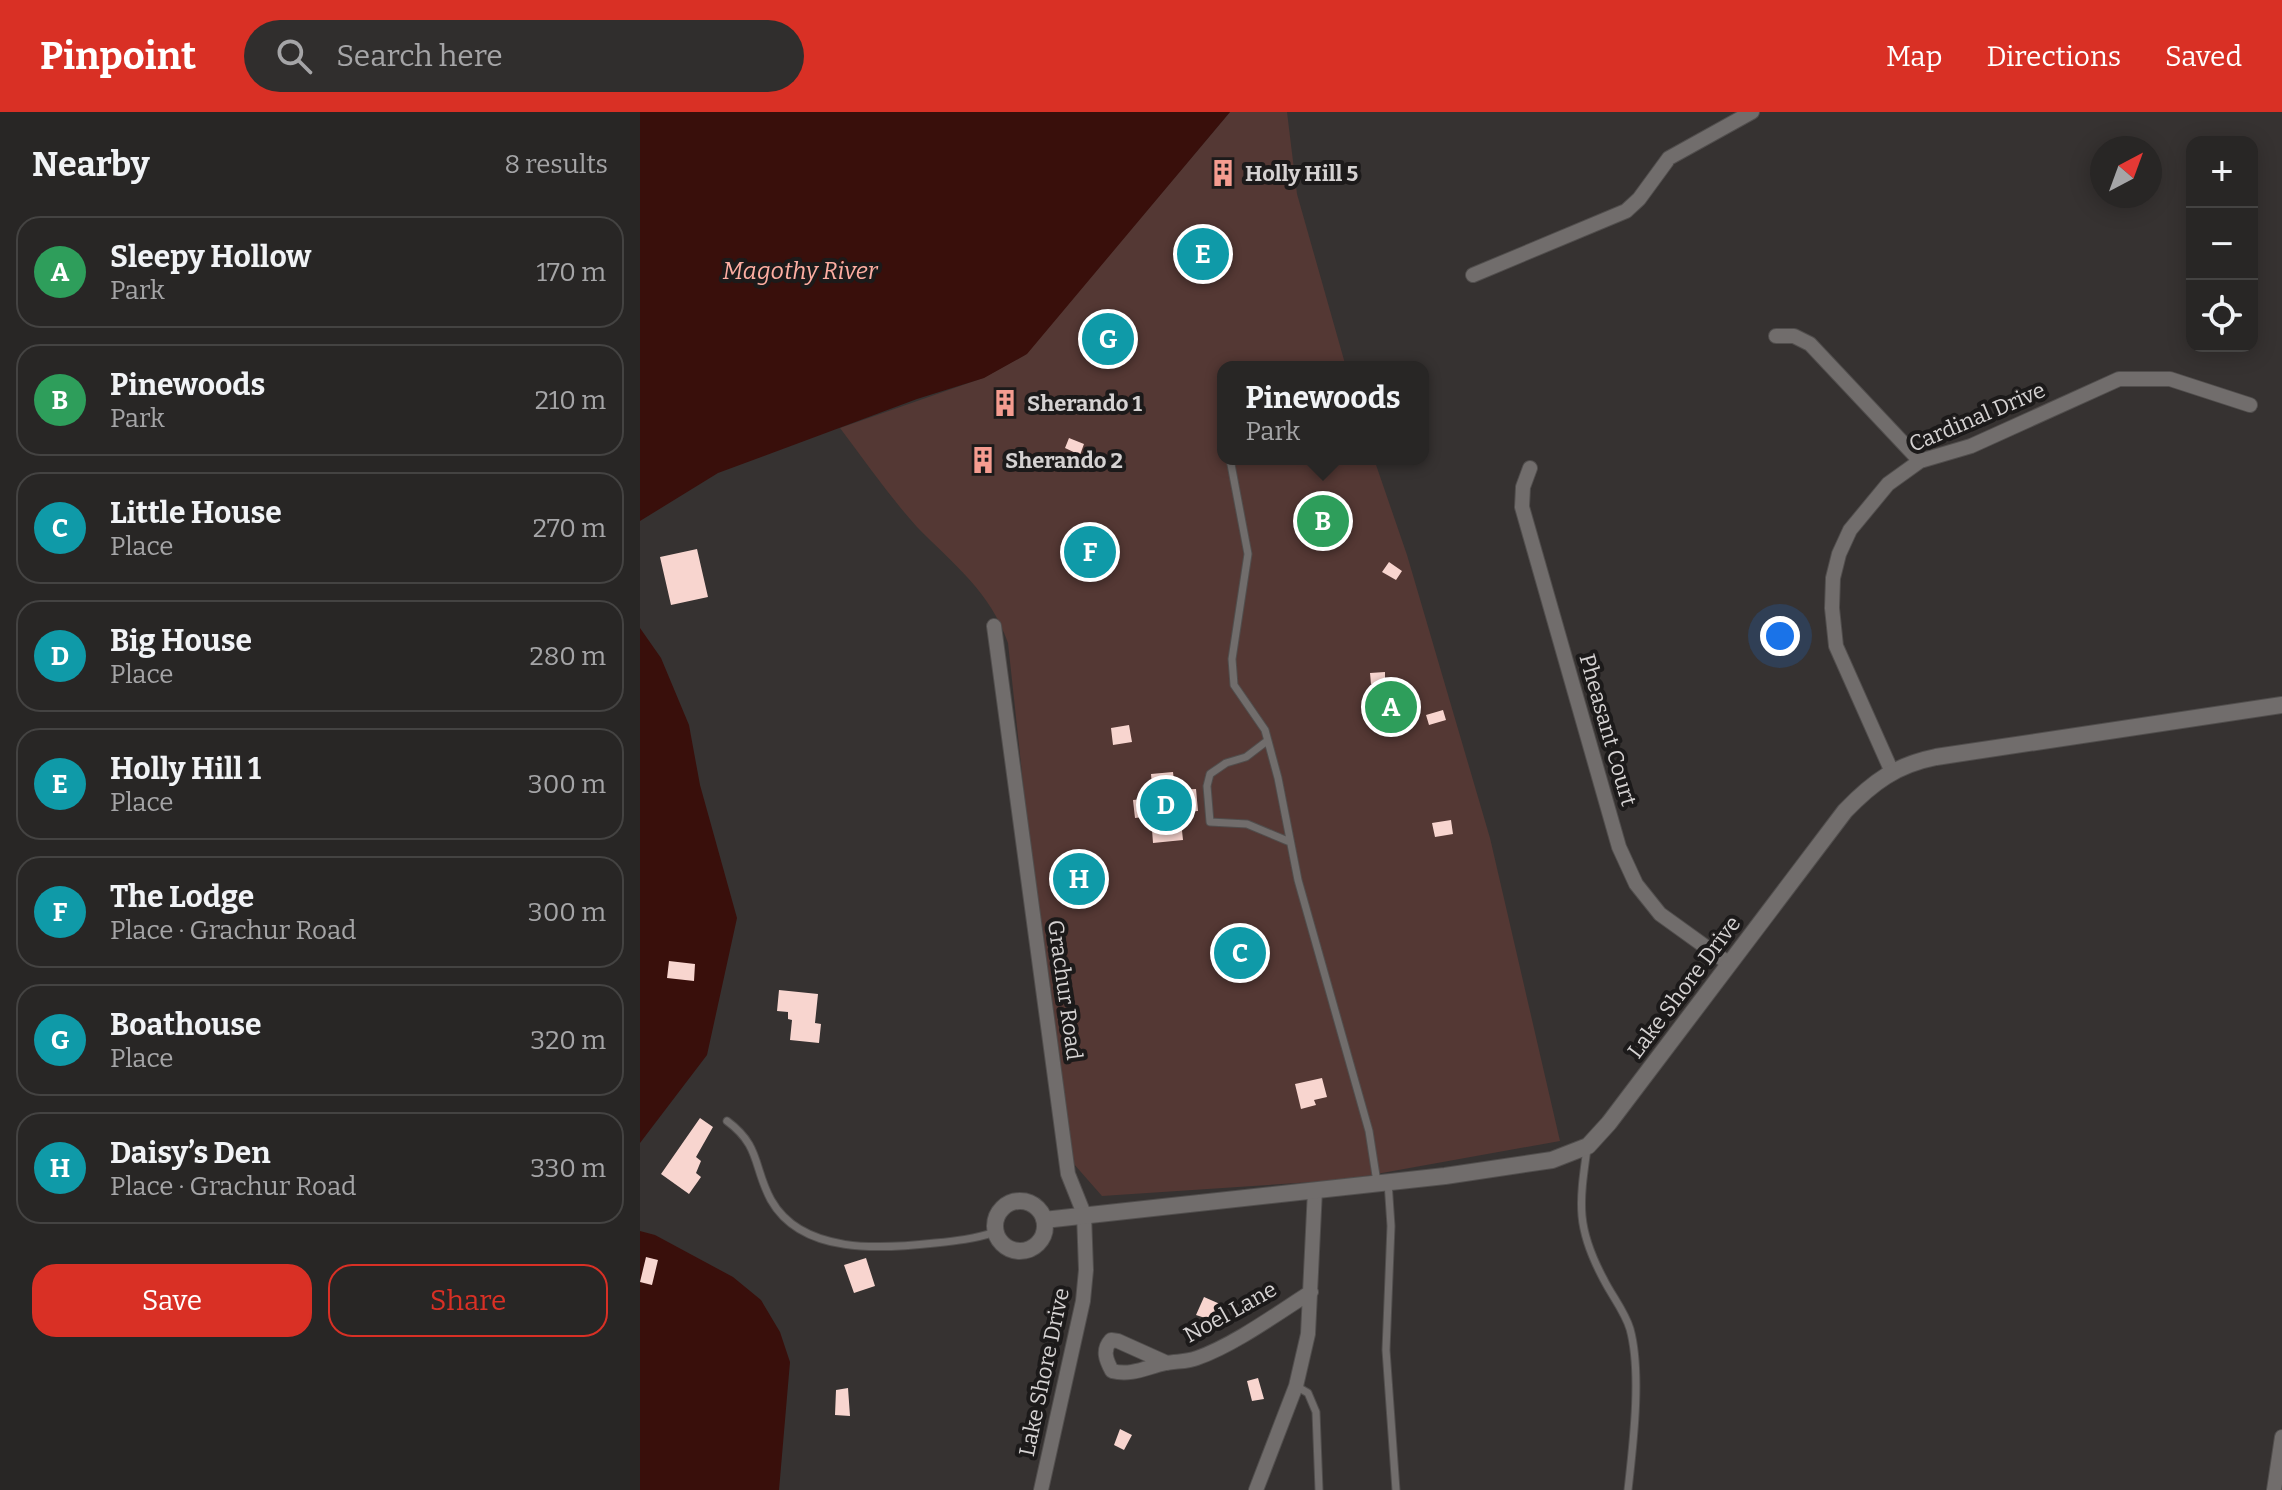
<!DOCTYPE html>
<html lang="en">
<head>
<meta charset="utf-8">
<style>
	body { margin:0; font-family:Bitter,serif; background:#302e2d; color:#f1f3f6 }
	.controls { position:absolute; right:24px; top:24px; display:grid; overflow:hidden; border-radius:16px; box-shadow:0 4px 20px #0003 }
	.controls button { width:72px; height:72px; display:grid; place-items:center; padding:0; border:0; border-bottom:2px solid #444342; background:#282625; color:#f1f3f6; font:40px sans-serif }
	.compass { position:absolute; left:1450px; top:24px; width:72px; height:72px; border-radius:50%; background:#282625; box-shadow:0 4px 20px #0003; rotate:41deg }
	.you { position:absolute; left:1140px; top:524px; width:28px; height:28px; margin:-20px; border:6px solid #fff; border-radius:50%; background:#1a73e8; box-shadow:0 0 0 12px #1a73e833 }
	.badge { display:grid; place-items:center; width:52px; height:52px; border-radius:50%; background:#d93025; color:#fff; font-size:26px; font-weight:700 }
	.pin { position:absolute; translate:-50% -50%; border:4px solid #fff; box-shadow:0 2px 8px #0006 }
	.popup { position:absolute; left:577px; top:249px; width:212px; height:104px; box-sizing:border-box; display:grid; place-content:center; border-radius:16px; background:#282625; filter:drop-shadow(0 2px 6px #0005); font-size:26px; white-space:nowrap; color:#a5a5a7 }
	.popup b { font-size:30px; color:#f1f3f6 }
	.popup::after { content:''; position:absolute; left:50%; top:100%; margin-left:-16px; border:16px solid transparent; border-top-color:#282625 }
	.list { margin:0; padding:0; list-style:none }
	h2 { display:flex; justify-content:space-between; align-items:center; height:104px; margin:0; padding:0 32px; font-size:34px }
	h2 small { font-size:26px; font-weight:400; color:#a5a5a7 }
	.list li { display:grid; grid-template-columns:52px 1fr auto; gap:24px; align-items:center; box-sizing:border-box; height:112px; margin:0 16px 16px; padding:0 16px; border:2px solid #444342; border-radius:24px }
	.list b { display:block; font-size:30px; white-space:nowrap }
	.list p { margin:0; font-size:26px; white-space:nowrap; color:#a5a5a7 }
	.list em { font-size:26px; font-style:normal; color:#a5a5a7 }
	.actions { display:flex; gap:16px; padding:24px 32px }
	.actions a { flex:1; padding:18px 0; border:2px solid #d93025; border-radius:24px; text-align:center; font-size:28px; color:#d93025 }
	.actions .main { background:#d93025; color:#fff }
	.icon { flex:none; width:44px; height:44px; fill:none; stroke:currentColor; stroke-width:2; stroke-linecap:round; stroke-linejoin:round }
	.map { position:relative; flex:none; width:1642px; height:1378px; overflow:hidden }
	header { display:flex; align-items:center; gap:48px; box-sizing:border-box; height:112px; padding:0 40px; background:#d93025; color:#fff }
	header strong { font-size:38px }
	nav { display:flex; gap:44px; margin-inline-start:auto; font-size:28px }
	.search { width:560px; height:72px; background:#302e2d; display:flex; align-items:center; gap:20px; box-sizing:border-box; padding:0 28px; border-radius:44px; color:#a5a5a7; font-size:30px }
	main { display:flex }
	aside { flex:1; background:#282625 }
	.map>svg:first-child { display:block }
	.green { fill:#543834 }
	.water { fill:#390f0b }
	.building { fill:#f8d5cf }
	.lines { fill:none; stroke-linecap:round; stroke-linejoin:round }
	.service-casing { stroke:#514e4d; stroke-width:9 }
	.minor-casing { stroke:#514e4d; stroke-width:16 }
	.tertiary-casing { stroke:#514e4d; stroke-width:18 }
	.service { stroke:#716d6c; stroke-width:7 }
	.minor { stroke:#716d6c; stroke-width:14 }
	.tertiary { stroke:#716d6c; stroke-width:16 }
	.labels { text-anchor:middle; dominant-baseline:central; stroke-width:8; stroke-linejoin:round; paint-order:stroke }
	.poi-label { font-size:22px; font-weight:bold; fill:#d5d2d2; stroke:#1c1a1a; text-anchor:start }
	.street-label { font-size:22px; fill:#d5d2d2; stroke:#1c1a1a }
	.water-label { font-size:24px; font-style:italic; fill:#feaea2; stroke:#1c1a1a }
</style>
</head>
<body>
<header>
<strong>Pinpoint</strong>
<div class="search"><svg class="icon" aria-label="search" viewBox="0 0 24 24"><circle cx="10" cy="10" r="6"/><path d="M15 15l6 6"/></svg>Search here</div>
<nav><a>Map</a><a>Directions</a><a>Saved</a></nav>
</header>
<main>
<aside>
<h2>Nearby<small>8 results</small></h2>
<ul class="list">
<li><span class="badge" style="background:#2e9e5b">A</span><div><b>Sleepy Hollow</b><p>Park</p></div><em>170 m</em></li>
<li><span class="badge" style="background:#2e9e5b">B</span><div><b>Pinewoods</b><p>Park</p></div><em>210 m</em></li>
<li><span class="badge" style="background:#0f9aa8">C</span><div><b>Little House</b><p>Place</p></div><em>270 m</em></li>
<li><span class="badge" style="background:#0f9aa8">D</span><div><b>Big House</b><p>Place</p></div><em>280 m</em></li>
<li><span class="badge" style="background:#0f9aa8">E</span><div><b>Holly Hill 1</b><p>Place</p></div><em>300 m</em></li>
<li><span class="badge" style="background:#0f9aa8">F</span><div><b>The Lodge</b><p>Place · Grachur Road</p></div><em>300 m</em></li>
<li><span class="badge" style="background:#0f9aa8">G</span><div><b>Boathouse</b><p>Place</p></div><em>320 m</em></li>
<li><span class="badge" style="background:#0f9aa8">H</span><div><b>Daisy’s Den</b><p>Place · Grachur Road</p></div><em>330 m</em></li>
</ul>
<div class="actions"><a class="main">Save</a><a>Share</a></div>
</aside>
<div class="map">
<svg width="1642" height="1378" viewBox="0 0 1642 1378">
	<rect width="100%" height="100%" fill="#363231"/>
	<path class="green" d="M 590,0 L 647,0 L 657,82 L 706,255 L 583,255 L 583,347 L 734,347 L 767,443 L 850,726 L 920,1029 L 703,1068 L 462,1084 L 433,1051 L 394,773 L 368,531 C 350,479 314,453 277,415 C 249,384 225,349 200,316 L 343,266 L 385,243 Z"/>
	<path class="water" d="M 0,0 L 590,0 L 387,242 L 344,266 L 277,287 L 78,361 L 0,409 Z
		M 0,516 L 21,546 L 49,613 L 60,673 L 97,806 L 67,943 L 0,1031 Z
		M 0,1119 L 15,1123 L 93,1165 L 121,1188 L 140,1220 L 150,1250 L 139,1378 L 0,1378 Z"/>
	<path class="building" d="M 469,210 L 478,218 L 481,214 L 489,221 L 463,248 L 447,233 Z
		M 356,285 L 374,285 L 374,298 L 356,298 Z
		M 429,326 L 444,332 L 440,343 L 425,336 Z
		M 454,419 L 470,433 L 446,460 L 430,447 Z
		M 57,437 L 68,485 L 31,493 L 20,445 Z
		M 749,450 L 762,459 L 756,468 L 742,460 Z
		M 745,560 L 745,572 L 731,572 L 730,561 Z
		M 803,598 L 806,608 L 789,613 L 786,603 Z
		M 489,613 L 492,630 L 473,633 L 471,616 Z
		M 533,660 L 535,678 L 556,677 L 558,699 L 540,700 L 543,728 L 513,731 L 511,704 L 495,706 L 493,688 L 513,686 L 511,662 Z
		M 811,708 L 813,722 L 795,725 L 792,711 Z
		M 596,830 L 611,837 L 604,852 L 589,846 Z
		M 29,849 L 55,852 L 54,869 L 27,866 Z
		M 139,878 L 178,882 L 175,911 L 181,912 L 179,931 L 150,928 L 152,908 L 148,907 L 148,900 L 137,899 Z
		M 682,966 L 687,985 L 674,988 L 676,993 L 661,997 L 655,972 Z
		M 60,1006 L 73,1015 L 56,1045 L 61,1049 L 56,1061 L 61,1065 L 49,1082 L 21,1062 Z
		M 6,1145 L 18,1148 L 12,1173 L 0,1170 Z
		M 226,1146 L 235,1174 L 214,1181 L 204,1153 Z
		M 564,1185 L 580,1192 L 574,1209 L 556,1203 Z
		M 618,1266 L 624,1287 L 612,1289 L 607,1269 Z
		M 208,1276 L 210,1304 L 195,1303 L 196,1278 Z
		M 480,1317 L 492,1323 L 484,1338 L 474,1333 Z"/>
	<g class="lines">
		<g class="service-casing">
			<path id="service" d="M 590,347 L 608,442 L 592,547 L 594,573 L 625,618 L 638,666 L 658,768 L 729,1019 L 737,1070
				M 627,629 L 606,645 L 586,651 L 570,662 L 567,674 L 570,710 L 607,712 L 650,730
				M 87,1009 C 121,1034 113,1055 131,1088 C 162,1143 242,1137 295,1131 C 315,1129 335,1127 355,1120
				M 947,1037 C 939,1093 936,1116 964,1168 C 972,1184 985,1200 990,1217 C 1002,1261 993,1333 988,1378
				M 748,1070 L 751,1114 L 746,1238 L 756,1378
				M 656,1274 L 668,1281 L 676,1300 L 679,1378"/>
		</g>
		<g class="minor-casing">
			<path id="minor" d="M 833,163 L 986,99 L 999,87 L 1029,46 L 1112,0
				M 1136,224 L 1154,224 L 1170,232 L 1280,349
				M 890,356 L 883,375 L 882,395 L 979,735 L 996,772 L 1020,802 L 1088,851
				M 354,514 L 428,1062 L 444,1102 L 446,1158 L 443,1189 L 401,1378
				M 1252,660 L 1196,534 L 1192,496 L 1193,466 L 1199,442 L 1210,418 L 1248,372 L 1280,349 L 1331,334 L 1479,267 L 1530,267 L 1610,293
				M 527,1251 L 478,1229 L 471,1228 C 462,1238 466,1248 472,1259 C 492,1264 507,1255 526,1251 C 537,1249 547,1250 557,1246 C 594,1233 638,1201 671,1180
				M 616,1378 L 656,1274 L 668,1222 L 675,1078
				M 1634,1378 L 1642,1325"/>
		</g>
		<g class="tertiary-casing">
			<path id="tertiary" d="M355 1114a25 25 0 1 1 50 0a25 25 0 1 1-50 0Z
				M 404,1108 L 805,1064 L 912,1048 L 948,1034 L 969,1011 L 1205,699 C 1233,670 1256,653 1296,645 L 1642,593"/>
		</g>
		<use href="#service" class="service"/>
		<use href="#minor" class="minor"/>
		<use href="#tertiary" class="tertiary"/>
	</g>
	<defs>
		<g id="building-bare" transform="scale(2.16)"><path d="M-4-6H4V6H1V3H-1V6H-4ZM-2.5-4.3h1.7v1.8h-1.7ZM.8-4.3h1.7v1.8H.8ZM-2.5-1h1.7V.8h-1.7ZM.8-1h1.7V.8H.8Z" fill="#f59c90" stroke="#1c1a1a" stroke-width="2.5" paint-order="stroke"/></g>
	</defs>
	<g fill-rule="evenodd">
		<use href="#building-bare" x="583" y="61"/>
		<use href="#building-bare" x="365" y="291"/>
		<use href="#building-bare" x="343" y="348"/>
	</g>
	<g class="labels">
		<g class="poi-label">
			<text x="605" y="61">Holly Hill 5</text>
			<text x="387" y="291">Sherando 1</text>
			<text x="365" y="348">Sherando 2</text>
		</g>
		<g class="street-label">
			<text transform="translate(1337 305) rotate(-23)">Cardinal Drive</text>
			<text transform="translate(968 618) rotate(74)">Pheasant Court</text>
			<text transform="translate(1044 875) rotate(-53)">Lake Shore Drive</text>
			<text transform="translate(425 878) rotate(82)">Grachur Road</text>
			<text transform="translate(590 1200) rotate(-29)">Noel Lane</text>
			<text transform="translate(404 1260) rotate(-78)">Lake Shore Drive</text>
		</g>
		<g class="water-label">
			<text x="160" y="159">Magothy River</text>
		</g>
	</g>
</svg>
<div class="controls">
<button>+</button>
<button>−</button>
<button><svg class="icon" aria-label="locate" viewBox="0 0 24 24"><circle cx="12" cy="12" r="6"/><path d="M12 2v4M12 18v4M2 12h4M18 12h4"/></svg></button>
</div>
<svg class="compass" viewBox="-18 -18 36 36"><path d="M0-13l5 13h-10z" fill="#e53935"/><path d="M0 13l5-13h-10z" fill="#a5a5a7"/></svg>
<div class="you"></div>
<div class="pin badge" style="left:751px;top:595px;background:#2e9e5b">A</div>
<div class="pin badge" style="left:683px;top:409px;background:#2e9e5b">B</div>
<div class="popup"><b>Pinewoods</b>Park</div>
<div class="pin badge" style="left:600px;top:841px;background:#0f9aa8">C</div>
<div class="pin badge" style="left:526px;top:693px;background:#0f9aa8">D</div>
<div class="pin badge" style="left:563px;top:142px;background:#0f9aa8">E</div>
<div class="pin badge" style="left:450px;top:440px;background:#0f9aa8">F</div>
<div class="pin badge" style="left:468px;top:227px;background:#0f9aa8">G</div>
<div class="pin badge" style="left:439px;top:767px;background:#0f9aa8">H</div>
</div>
</main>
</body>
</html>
